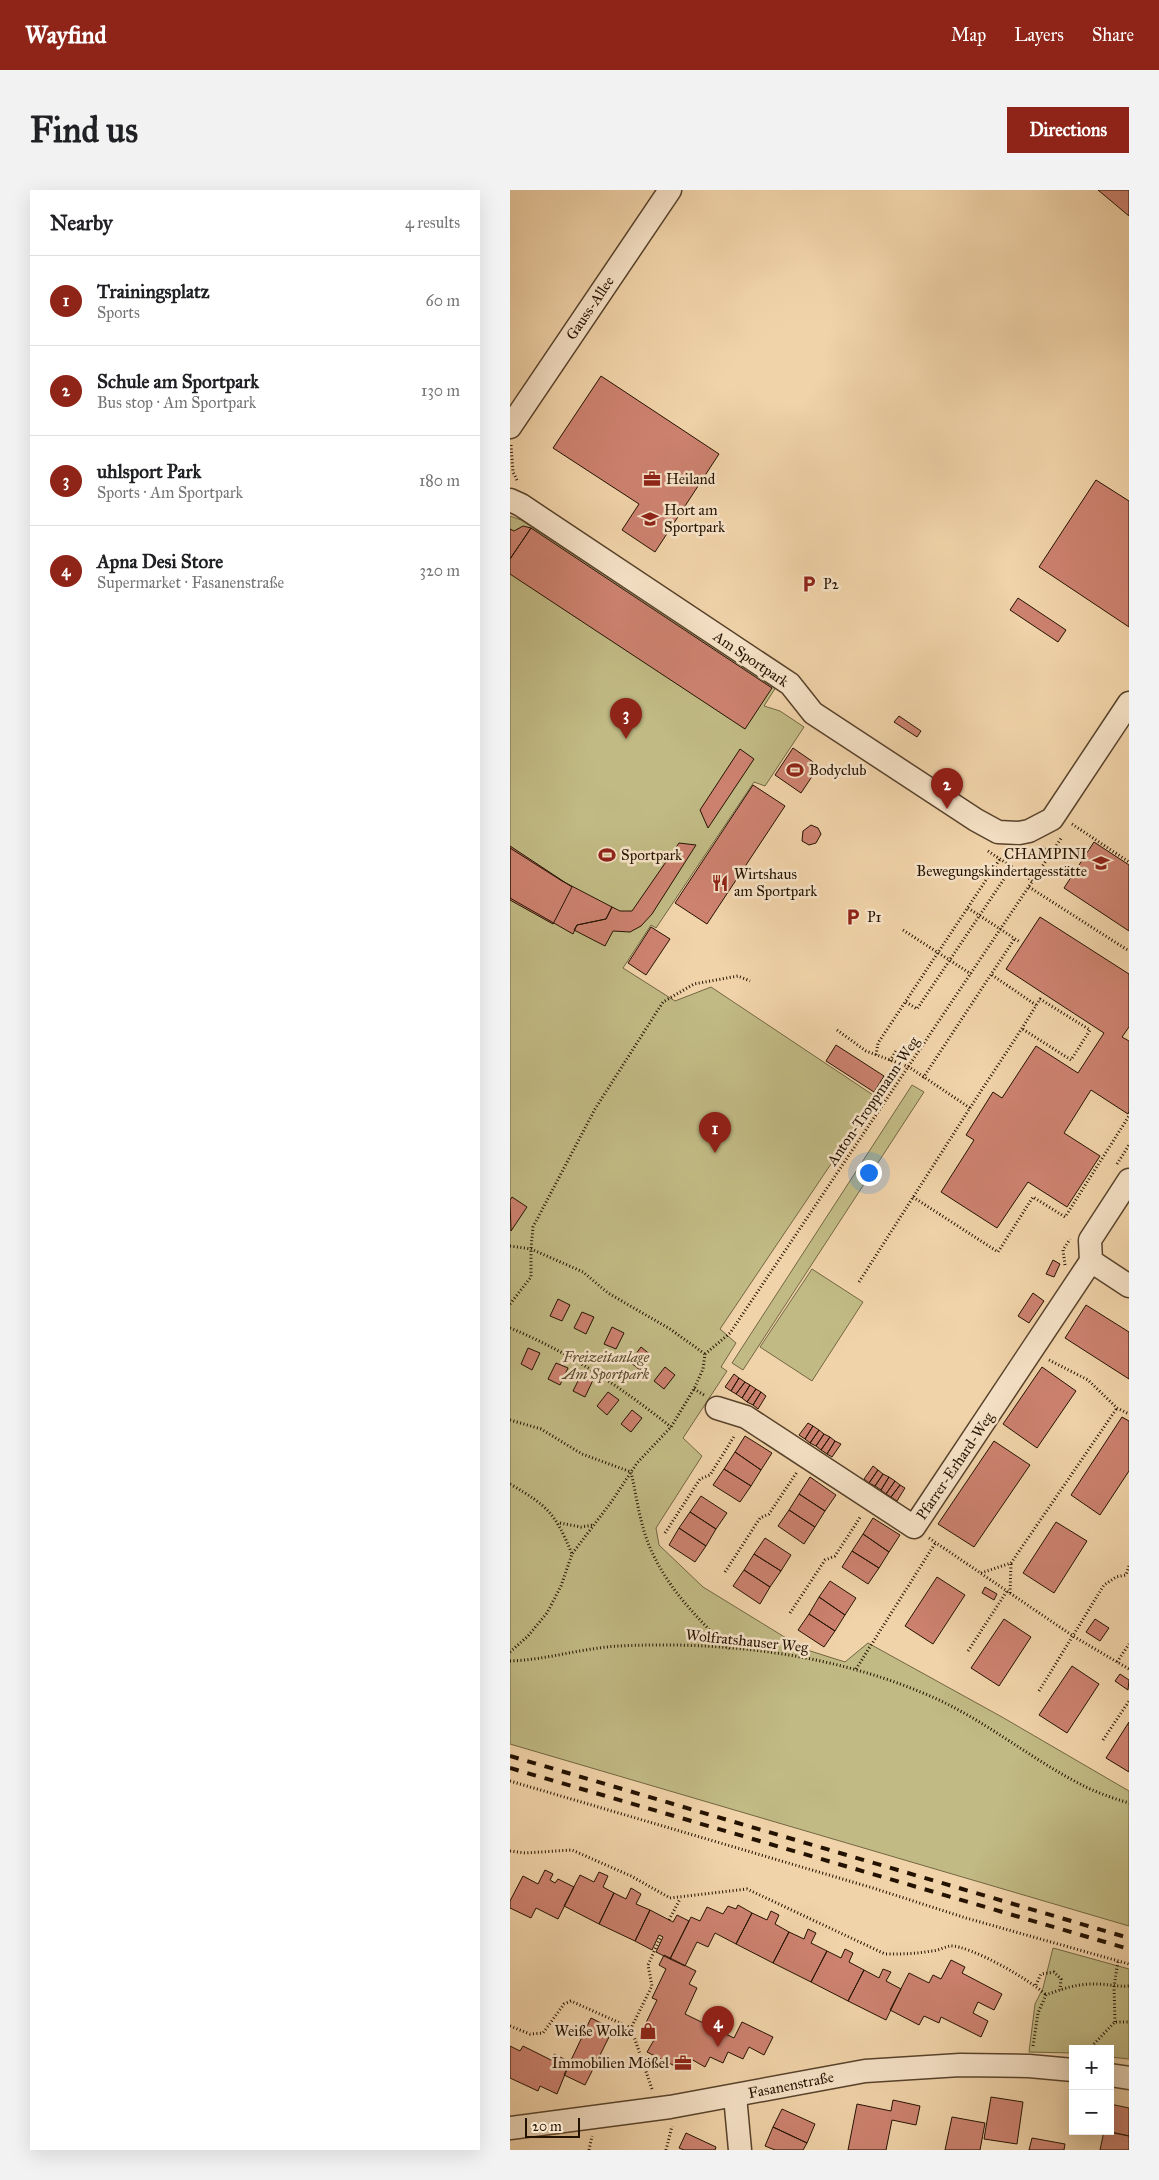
<!DOCTYPE html>
<html lang="en">
<head>
<meta charset="utf-8">
<style>
	body { margin:0; font-family:"IM FELL Great Primer",serif; background:#f2f2f2; color:#202124 }
	.controls { position:absolute; right:15px; bottom:15px; display:grid; overflow:hidden; border-radius:0px; box-shadow:0 5px 20px #0002 }
	.controls button { width:45px; height:45px; display:grid; place-items:center; padding:0; border:0; border-bottom:1px solid #e0e0e0; background:#fff; color:#202124; font:25px sans-serif }
	.scale { position:absolute; left:15px; bottom:12px; width:55px; box-sizing:border-box; padding-left:5px; border:2px solid #241201; border-top:0; font-size:14px; line-height:18px; white-space:nowrap; color:#241201; -webkit-text-stroke:4px #f6e2c7; paint-order:stroke }
	.you { position:absolute; left:358px; top:982px; width:18px; height:18px; margin:-12px; border:4px solid #fff; border-radius:50%; background:#1a73e8; box-shadow:0 0 0 8px #1a73e833 }
	.badge { display:grid; place-items:center; width:32px; height:32px; border-radius:50%; background:#8f2418; color:#fff; font-size:16px; font-weight:700 }
	.pin { position:absolute; translate:-50% -41px; filter:drop-shadow(0 1px 2px #0008) }
	.pin::after { content:''; position:absolute; top:26px; width:18px; height:15px; background:inherit; clip-path:polygon(0 0,100% 0,50% 100%) }
	.list { margin:0; padding:0; list-style:none }
	h2 { display:flex; justify-content:space-between; align-items:center; height:65px; margin:0; padding:0 20px; font-size:21px }
	h2 small { font-size:16px; font-weight:400; color:#757577 }
	.list li { display:grid; grid-template-columns:32px 1fr auto; gap:15px; align-items:center; box-sizing:border-box; height:90px; padding:0 20px; border-top:1px solid #e0e0e0 }
	.list b { display:block; font-size:19px; white-space:nowrap }
	.list p { margin:0; font-size:16px; white-space:nowrap; color:#757577 }
	.list em { font-size:16px; font-style:normal; color:#757577 }
	.map { position:relative; flex:none; width:619px; height:1960px; overflow:hidden; border-radius:0px }
	header { display:flex; align-items:center; gap:30px; box-sizing:border-box; height:70px; padding:0 25px; background:#8f2418; color:#fff }
	header strong { font-size:24px }
	nav { display:flex; gap:28px; margin-inline-start:auto; font-size:18px }
	.intro { display:flex; align-items:center; justify-content:space-between; box-sizing:border-box; height:120px; padding:0 30px }
	h1 { margin:0; font-size:35px }
	.button { padding:12px 22px; border-radius:0px; background:#8f2418; color:#fff; font-size:18px; font-weight:700 }
	main { display:flex; gap:30px; padding:0 30px }
	aside { flex:1; background:#fff; border-radius:0px; box-shadow:0 5px 20px #0002 }
	.map>svg:first-child { display:block }
	.green { fill:#c1ba84; stroke:#726642 }
	.building { fill:#cd8270; stroke:#241201 }
	.lines { fill:none; stroke-linecap:round; stroke-linejoin:round }
	.street-casing { stroke:#57422b; stroke-width:25 }
	.path { stroke:#241201; stroke-width:3; stroke-dasharray:1 2.5; stroke-linecap:butt }
	.street { stroke:#f6e2c7; stroke-width:22 }
	.rail { stroke:#241201; stroke-width:4; stroke-dasharray:9 9; stroke-linecap:butt }
	.labels { text-anchor:middle; dominant-baseline:central; stroke-width:5; stroke-linejoin:round; paint-order:stroke }
	.street-label { font-size:15px; fill:#241201; stroke:#f6e2c7 }
	.poi-label { font-size:15px; fill:#241201; stroke:#f6e2c7; text-anchor:start }
	.park-label { font-size:15px; font-style:italic; fill:#5b4d2f; stroke:#f6e2c7 }
</style>
</head>
<body>
<header>
<strong>Wayfind</strong>
<nav><a>Map</a><a>Layers</a><a>Share</a></nav>
</header>
<div class="intro"><h1>Find us</h1><a class="button">Directions</a></div>
<main>
<aside>
<h2>Nearby<small>4 results</small></h2>
<ul class="list">
<li><span class="badge">1</span><div><b>Trainingsplatz</b><p>Sports</p></div><em>60 m</em></li>
<li><span class="badge">2</span><div><b>Schule am Sportpark</b><p>Bus stop · Am Sportpark</p></div><em>130 m</em></li>
<li><span class="badge">3</span><div><b>uhlsport Park</b><p>Sports · Am Sportpark</p></div><em>180 m</em></li>
<li><span class="badge">4</span><div><b>Apna Desi Store</b><p>Supermarket · Fasanenstraße</p></div><em>320 m</em></li>
</ul>
</aside>
<div class="map">
<svg width="619" height="1960" viewBox="0 0 619 1960">
	<rect width="100%" height="100%" fill="#f1d3a9"/>
	<filter id="stains"><feTurbulence type="fractalNoise" baseFrequency=".004" numOctaves="4"/><feColorMatrix values="0 0 0 0 .2 0 0 0 0 .09 0 0 0 0 .02 0 0 0 .5 -.17"/></filter>
	<radialGradient id="worn" r=".72"><stop offset=".6" stop-color="#630" stop-opacity="0"/><stop offset="1" stop-color="#630" stop-opacity=".3"/></radialGradient>
	<path class="green" d="M 0,326 L 11,330 L 266,497 L 254,516 L 270,521 L 294,537 L 255,596 L 244,592 L 146,738 L 141,735 L 113,778 L 165,811 L 201,797 L 366,907 L 210,1139 L 226,1153 L 211,1177 L 217,1181 L 173,1248 L 192,1266 L 146,1338 L 149,1355 L 193,1397 L 294,1459 L 335,1472 L 358,1453 L 492,1527 L 619,1601 L 619,1736 L 0,1554 Z
		M 402,895 L 414,902 L 233,1180 L 222,1173 Z
		M 302,1079 L 353,1112 L 302,1191 L 250,1157 Z
		M 543,1758 L 619,1779 L 619,1869 L 600,1867 L 600,1859 L 563,1859 L 563,1863 L 519,1862 L 525,1814 L 533,1798 Z"/>
	<path class="building" d="M 588,0 L 619,0 L 619,26 Z
		M 91,186 L 209,264 L 145,362 L 112,340 L 129,314 L 43,258 Z
		M 586,290 L 619,311 L 619,437 L 529,377 Z
		M 13,336 L 21,338 L 0,369 L 0,339 L 4,341 Z
		M 21,338 L 262,498 L 235,539 L 0,384 L 0,369 Z
		M 508,408 L 556,440 L 548,452 L 500,420 Z
		M 389,526 L 411,541 L 407,547 L 384,532 Z
		M 283,558 L 309,576 L 291,603 L 265,585 Z
		M 230,559 L 244,569 L 198,638 L 190,620 Z
		M 243,595 L 275,616 L 197,734 L 165,713 Z
		M 301,635 L 308,638 L 311,644 L 306,653 L 299,655 L 292,651 L 293,641 Z
		M 584,652 L 619,675 L 619,741 L 554,698 Z
		M 169,653 L 186,655 L 142,724 L 131,736 L 120,742 L 103,741 L 95,756 L 64,740 L 67,735 L 96,729 L 102,717 L 110,721 L 122,721 Z
		M 0,656 L 62,697 L 43,734 L 0,710 Z
		M 0,658 L 52,691 L 102,717 L 96,729 L 67,735 L 63,744 L 0,708 Z
		M 530,727 L 619,784 L 619,837 L 612,847 L 619,851 L 619,921 L 618,924 L 581,900 L 554,943 L 590,966 L 557,1017 L 518,992 L 487,1038 L 431,1002 L 464,950 L 456,945 L 483,902 L 492,908 L 526,856 L 568,883 L 594,843 L 496,779 Z
		M 141,737 L 160,749 L 136,785 L 118,773 Z
		M 326,855 L 374,886 L 364,902 L 316,871 Z
		M 2,1007 L 17,1017 L 1,1041 L 0,1010 Z
		M 543,1070 L 550,1074 L 544,1087 L 536,1084 Z
		M 523,1103 L 534,1111 L 519,1133 L 508,1126 Z
		M 48,1109 L 60,1115 L 52,1131 L 40,1126 Z
		M 576,1115 L 619,1142 L 619,1189 L 555,1148 Z
		M 72,1122 L 84,1127 L 76,1144 L 64,1138 Z
		M 102,1137 L 114,1143 L 106,1159 L 94,1154 Z
		M 131,1157 L 142,1166 L 130,1180 L 120,1172 Z
		M 18,1158 L 30,1163 L 22,1180 L 11,1174 Z
		M 46,1173 L 58,1178 L 50,1195 L 38,1189 Z
		M 155,1177 L 165,1185 L 154,1199 L 144,1191 Z
		M 532,1177 L 566,1201 L 527,1258 L 493,1234 Z
		M 224,1184 L 229,1188 L 221,1201 L 215,1197 Z
		M 71,1185 L 83,1190 L 75,1207 L 63,1201 Z
		M 229,1188 L 235,1192 L 226,1204 L 221,1201 Z
		M 235,1192 L 240,1195 L 232,1208 L 226,1204 Z
		M 240,1195 L 246,1199 L 237,1212 L 232,1208 Z
		M 246,1199 L 251,1202 L 243,1215 L 237,1212 Z
		M 98,1202 L 109,1210 L 97,1225 L 87,1216 Z
		M 251,1202 L 256,1206 L 248,1219 L 243,1215 Z
		M 122,1220 L 132,1228 L 121,1242 L 111,1234 Z
		M 612,1227 L 619,1231 L 619,1281 L 590,1325 L 561,1305 Z
		M 298,1233 L 303,1236 L 295,1249 L 289,1245 Z
		M 303,1236 L 309,1240 L 300,1253 L 295,1249 Z
		M 309,1240 L 314,1244 L 306,1256 L 300,1253 Z
		M 314,1244 L 320,1247 L 311,1260 L 306,1256 Z
		M 235,1246 L 262,1263 L 251,1280 L 225,1262 Z
		M 320,1247 L 325,1251 L 317,1264 L 311,1260 Z
		M 325,1251 L 331,1254 L 322,1267 L 317,1264 Z
		M 484,1251 L 520,1275 L 464,1357 L 428,1334 Z
		M 225,1262 L 251,1280 L 241,1296 L 214,1279 Z
		M 363,1276 L 368,1280 L 359,1293 L 354,1289 Z
		M 214,1279 L 241,1296 L 230,1312 L 203,1295 Z
		M 368,1280 L 373,1284 L 365,1296 L 359,1293 Z
		M 373,1284 L 379,1287 L 371,1300 L 365,1296 Z
		M 300,1287 L 326,1305 L 315,1321 L 289,1304 Z
		M 379,1287 L 385,1291 L 376,1304 L 371,1300 Z
		M 385,1291 L 390,1295 L 381,1307 L 376,1304 Z
		M 390,1295 L 395,1298 L 387,1311 L 381,1307 Z
		M 289,1304 L 315,1321 L 305,1337 L 279,1320 Z
		M 191,1306 L 217,1323 L 206,1339 L 180,1322 Z
		M 279,1320 L 305,1337 L 294,1354 L 268,1336 Z
		M 180,1322 L 206,1339 L 196,1356 L 169,1338 Z
		M 363,1328 L 390,1345 L 379,1362 L 353,1344 Z
		M 546,1332 L 577,1351 L 544,1403 L 513,1383 Z
		M 169,1338 L 196,1356 L 185,1372 L 159,1355 Z
		M 353,1344 L 379,1362 L 369,1378 L 342,1361 Z
		M 255,1348 L 281,1365 L 271,1381 L 244,1364 Z
		M 342,1361 L 369,1378 L 358,1394 L 332,1377 Z
		M 244,1364 L 271,1381 L 260,1397 L 234,1380 Z
		M 234,1380 L 260,1397 L 250,1414 L 223,1396 Z
		M 427,1387 L 455,1405 L 423,1454 L 395,1436 Z
		M 320,1391 L 346,1408 L 335,1425 L 309,1407 Z
		M 475,1397 L 487,1404 L 484,1410 L 472,1403 Z
		M 309,1407 L 335,1425 L 325,1441 L 299,1424 Z
		M 299,1424 L 325,1441 L 314,1457 L 288,1440 Z
		M 494,1429 L 521,1447 L 489,1496 L 461,1478 Z
		M 585,1429 L 599,1438 L 590,1451 L 576,1442 Z
		M 562,1476 L 589,1494 L 557,1543 L 529,1525 Z
		M 610,1484 L 619,1490 L 618,1500 L 605,1491 Z
		M 619,1532 L 619,1582 L 596,1568 Z
		M 35,1680 L 43,1684 L 40,1690 L 45,1693 L 48,1689 L 64,1697 L 48,1729 L 26,1718 L 21,1728 L 0,1718 L 0,1711 L 13,1686 L 28,1694 Z
		M 89,1682 L 98,1686 L 93,1697 L 104,1703 L 89,1734 L 54,1716 L 70,1685 L 84,1692 Z
		M 121,1698 L 131,1704 L 126,1714 L 140,1720 L 125,1751 L 89,1734 L 104,1703 L 116,1709 Z
		M 228,1715 L 242,1723 L 226,1754 L 205,1743 L 198,1757 L 187,1752 L 175,1776 L 160,1769 L 181,1727 L 190,1731 L 197,1717 L 213,1724 L 218,1716 L 226,1719 Z
		M 140,1720 L 163,1732 L 167,1725 L 179,1731 L 160,1769 L 146,1762 L 153,1747 L 149,1745 L 142,1760 L 125,1751 Z
		M 261,1721 L 269,1725 L 265,1734 L 279,1742 L 263,1773 L 226,1754 L 242,1723 L 257,1730 Z
		M 298,1739 L 306,1743 L 301,1753 L 317,1761 L 301,1792 L 263,1773 L 279,1742 L 294,1749 Z
		M 335,1759 L 343,1763 L 339,1772 L 354,1780 L 338,1811 L 301,1792 L 317,1761 L 331,1768 Z
		M 154,1765 L 186,1781 L 179,1794 L 187,1798 L 175,1824 L 224,1848 L 232,1832 L 263,1847 L 254,1865 L 239,1857 L 233,1869 L 218,1862 L 213,1873 L 200,1867 L 195,1877 L 181,1869 L 175,1881 L 137,1862 L 144,1850 L 131,1843 L 147,1810 L 142,1808 L 156,1779 L 149,1775 Z
		M 441,1770 L 455,1777 L 452,1783 L 492,1804 L 484,1820 L 468,1812 L 463,1823 L 478,1831 L 471,1847 L 431,1827 L 429,1833 L 414,1826 L 409,1835 L 380,1820 L 399,1783 L 419,1793 L 423,1785 L 431,1789 Z
		M 373,1779 L 381,1782 L 376,1791 L 391,1799 L 376,1830 L 338,1811 L 354,1780 L 369,1788 Z
		M 81,1828 L 103,1839 L 75,1895 L 54,1885 Z
		M 0,1856 L 10,1861 L 13,1856 L 41,1870 L 44,1864 L 60,1872 L 47,1904 L 30,1896 L 28,1901 L 0,1888 Z
		M 481,1907 L 513,1912 L 507,1954 L 474,1949 Z
		M 383,1910 L 410,1916 L 406,1935 L 382,1930 L 376,1960 L 338,1960 L 347,1914 L 381,1921 Z
		M 600,1914 L 619,1918 L 619,1946 L 597,1941 L 600,1941 Z
		M 272,1919 L 305,1934 L 297,1953 L 263,1937 Z
		M 442,1927 L 475,1933 L 470,1960 L 435,1960 Z
		M 263,1937 L 297,1953 L 293,1960 L 265,1960 L 255,1956 Z
		M 594,1941 L 619,1946 L 619,1960 L 590,1960 Z
		M 176,1943 L 206,1957 L 205,1960 L 174,1960 L 169,1958 Z
		M 522,1948 L 555,1954 L 554,1960 L 519,1960 Z"/>
	<g class="lines">
		<g class="street-casing">
			<path id="street" d="M 0,237 L 160,0
				M 0,310 L 11,315 L 280,494 L 303,523 L 466,630 L 488,642 L 509,643 L 519,641 L 542,629 L 619,513
				M 581,1071 L 580,1050 L 619,990
				M 581,1071 L 619,1096
				M 207,1218 L 236,1227 L 404,1337 L 581,1071
				M 600,1885 L 619,1888
				M 225,1906 L 230,1960
				M 0,1938 L 160,1917 L 355,1881 L 450,1875 L 519,1876 L 563,1880"/>
		</g>
		<path class="path" d="M 1,255 L 3,282 L 8,292
			M 562,634 L 619,672
			M 532,657 L 542,663
			M 478,661 L 523,691
			M 519,697 L 619,761
			M 458,718 L 510,752
			M 393,740 L 461,784
			M 482,785 L 526,815
			M 396,812 L 407,819 L 502,677
			M 327,840 L 356,861 L 399,877 L 460,918 L 349,1092
			M 366,865 L 368,853 L 490,669
			M 380,871 L 386,861
			M 413,888 L 505,748
			M 460,918 C 483,882 508,846 530,809 L 580,840 L 561,870 L 511,838
			M 607,974 L 619,955
			M 403,1007 L 488,1062 L 523,1007 L 555,1027 L 619,926
			M 0,1056 L 21,1059 L 73,1082 L 98,1103 L 160,1139 L 195,1164
			M 555,1075 L 553,1060 L 560,1049
			M 0,1114 L 21,1087 L 21,1059 L 23,1037 L 85,919 L 153,812 L 184,794 L 228,786 L 240,791
			M 0,1138 C 59,1162 112,1198 161,1237
			M 195,1164 L 220,1143 L 552,647
			M 539,1170 L 578,1190 L 607,1218 L 619,1224
			M 184,1199 L 194,1205
			M 0,1230 L 31,1239 L 72,1264 L 121,1282 C 127,1308 130,1336 141,1360 C 159,1400 188,1429 219,1459
			M 0,1294 C 38,1316 45,1323 62,1364
			M 50,1333 L 71,1337 L 83,1335
			M 155,1343 L 190,1289 L 200,1285 L 225,1245
			M 419,1348 L 563,1446 L 619,1479
			M 215,1382 L 250,1328 L 259,1324 L 287,1282
			M 471,1383 L 501,1373 L 607,1218
			M 500,1403 L 501,1373
			M 280,1423 L 315,1370 L 325,1366 L 351,1326
			M 458,1461 L 497,1401
			M 0,1462 L 18,1446 L 37,1423 L 51,1396 L 62,1364 L 102,1311 L 127,1273 L 161,1237 L 184,1199 L 193,1179 L 195,1164
			M 0,1471 C 36,1470 72,1458 109,1456 C 211,1451 318,1463 413,1503 C 470,1526 516,1566 570,1594 C 585,1602 602,1608 619,1613
			M 607,1472 L 619,1454
			M 346,1479 L 426,1352
			M 529,1501 L 594,1395 L 606,1387 L 616,1385 L 619,1376
			M 593,1550 L 619,1511
			M 0,1591 L 363,1698 L 456,1728 L 619,1774
			M 0,1661 L 15,1663 L 62,1660 L 121,1686 L 160,1708 L 237,1699 L 375,1764 C 391,1764 406,1764 421,1761 C 428,1761 434,1757 440,1756 C 460,1755 522,1791 536,1805
			M 159,1730 L 170,1709
			M 526,1795 L 531,1784 L 544,1782 L 551,1789 L 550,1800
			M 605,1832 L 604,1797 L 608,1771
			M 0,1836 L 20,1844 L 33,1843 L 54,1814 L 61,1811 L 121,1838
			M 523,1856 L 528,1823 L 536,1805 C 551,1799 570,1793 587,1794 C 598,1794 607,1797 619,1796
			M 579,1859 L 605,1832 L 619,1832
			M 142,1899 L 121,1838 L 142,1796 L 138,1775 L 151,1746
			M 79,1960 L 82,1946
			M 156,1960 L 162,1936"/>
		<use href="#street" class="street"/>
		<path class="rail" d="M 0,1566 L 619,1748
			M 0,1578 L 619,1759"/>
	</g>
	<defs>
		<g id="office-bare" transform="scale(1.35)"><path d="M-6-3h4V-5.5h4V-3h4V5H-6ZM-1-4.5V-3h2v-1.5ZM-6 0V1H6V0Z" fill="#8f2418" stroke="#f6e2c7" stroke-width="2.5" paint-order="stroke"/></g>
		<g id="school-bare" transform="scale(1.35)"><path d="M0-5L7-2L0 1L-7-2ZM-4 1L0 2.5L4 1V4Q0 6-4 4Z" fill="#8f2418" stroke="#f6e2c7" stroke-width="2.5" paint-order="stroke"/></g>
		<g id="parking-bare" transform="scale(1.35)"><path d="M-3.5-5.5H1a3.5 3.5 0 0 1 0 7H-1V5.5H-3.5ZM-1-3.4V-.6H.8a1.4 1.4 0 0 0 0-2.8Z" fill="#8f2418" stroke="#f6e2c7" stroke-width="2.5" paint-order="stroke"/></g>
		<g id="stadium-bare" transform="scale(1.35)"><path d="M0-5a6.5 5 0 1 0 0 10a6.5 5 0 1 0 0-10ZM-3.5-1.8h7v3.6h-7Z" fill="#8f2418" stroke="#f6e2c7" stroke-width="2.5" paint-order="stroke"/></g>
		<g id="restaurant-bare" transform="scale(1.35)"><path d="M-5-6h1v4h1v-4h1v4h1v-4h1v5L-1.5 .5V6h-2V.5L-5-1ZM5-6V6H3V1.5H1.5Q1.5-4 5-6Z" fill="#8f2418" stroke="#f6e2c7" stroke-width="2.5" paint-order="stroke"/></g>
		<g id="shop-bare" transform="scale(1.35)"><path d="M-5-2.5h2.3a2.7 3.5 0 0 1 5.4 0H5L5.5 6h-11ZM-1.5-2.5h3a1.5 2.3 0 0 0-3 0Z" fill="#8f2418" stroke="#f6e2c7" stroke-width="2.5" paint-order="stroke"/></g>
	</defs>
	<g fill-rule="evenodd">
		<use href="#office-bare" x="142" y="289"/>
		<use href="#school-bare" x="140" y="329"/>
		<use href="#parking-bare" x="299" y="394"/>
		<use href="#stadium-bare" x="285" y="580"/>
		<use href="#stadium-bare" x="97" y="665"/>
		<use href="#school-bare" x="591" y="673"/>
		<use href="#restaurant-bare" x="210" y="693"/>
		<use href="#parking-bare" x="343" y="727"/>
		<use href="#shop-bare" x="138" y="1841"/>
		<use href="#office-bare" x="173" y="1873"/>
	</g>
	<g class="labels">
		<g class="street-label">
			<text transform="translate(80 118) rotate(-56)">Gauss-Allee</text>
			<text transform="translate(241 469) rotate(34)">Am Sportpark</text>
			<text transform="translate(363 911) rotate(-56)">Anton-Troppmann-Weg</text>
			<text transform="translate(445 1276) rotate(-56)">Pfarrer-Erhard-Weg</text>
			<text transform="translate(237 1451) rotate(6)">Wolfratshauser Weg</text>
			<text transform="translate(281 1895) rotate(-11)">Fasanenstraße</text>
		</g>
		<g class="poi-label">
			<text x="156" y="289">Heiland</text>
			<text x="154" y="320">Hort am<tspan x="154" dy="17">Sportpark</tspan></text>
			<text x="313" y="394">P2</text>
			<text x="299" y="580">Bodyclub</text>
			<text x="577" y="664" text-anchor="end">CHAMPINI<tspan x="577" dy="17">Bewegungskindertagesstätte</tspan></text>
			<text x="111" y="665">Sportpark</text>
			<text x="224" y="684">Wirtshaus<tspan x="224" dy="17">am Sportpark</tspan></text>
			<text x="357" y="727">P1</text>
			<text x="124" y="1841" text-anchor="end">Weiße Wolke</text>
			<text x="159" y="1873" text-anchor="end">Immobilien Mößel</text>
		</g>
		<g class="park-label">
			<text x="96" y="1167">Freizeitanlage<tspan x="96" dy="17">Am Sportpark</tspan></text>
		</g>
	</g>
	<rect width="100%" height="100%" filter="url(#stains)"/>
	<rect width="100%" height="100%" fill="url(#worn)"/>
</svg>
<div class="controls">
<button>+</button>
<button>−</button>
</div>
<div class="scale">20 m</div>
<div class="you"></div>
<div class="pin badge" style="left:205px;top:963px">1</div>
<div class="pin badge" style="left:437px;top:619px">2</div>
<div class="pin badge" style="left:116px;top:549px">3</div>
<div class="pin badge" style="left:208px;top:1857px">4</div>
</div>
</main>
</body>
</html>
